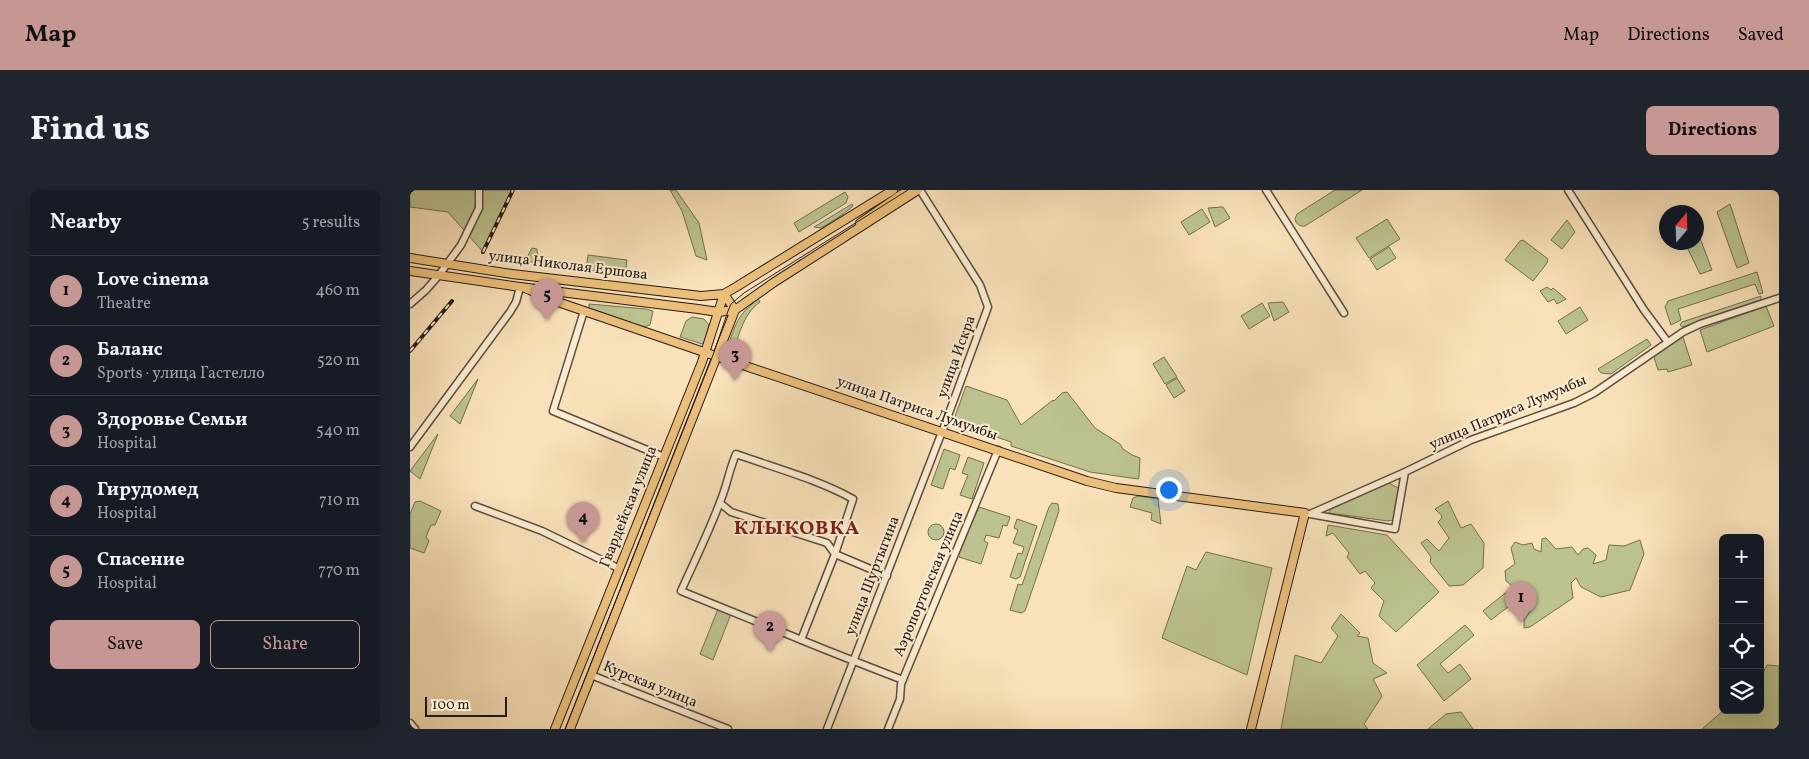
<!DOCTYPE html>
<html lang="en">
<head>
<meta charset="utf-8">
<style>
	body { margin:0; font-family:Vollkorn,serif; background:#20242c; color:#f1f3f6 }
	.controls { position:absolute; right:15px; bottom:15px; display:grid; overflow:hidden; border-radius:8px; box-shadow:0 5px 20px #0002 }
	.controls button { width:45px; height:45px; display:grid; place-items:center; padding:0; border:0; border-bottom:1px solid #363941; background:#171b24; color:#f1f3f6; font:25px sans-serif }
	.compass { position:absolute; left:1249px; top:15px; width:45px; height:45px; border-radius:50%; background:#171b24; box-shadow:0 5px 20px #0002; rotate:19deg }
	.scale { position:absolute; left:15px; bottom:12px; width:82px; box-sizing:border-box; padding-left:5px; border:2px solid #271b15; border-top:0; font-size:14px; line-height:18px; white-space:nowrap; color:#271b15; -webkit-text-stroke:4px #fbecd2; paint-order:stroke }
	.you { position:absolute; left:758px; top:299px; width:18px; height:18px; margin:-12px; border:4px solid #fff; border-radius:50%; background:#1a73e8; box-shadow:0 0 0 8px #1a73e833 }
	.badge { display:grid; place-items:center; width:32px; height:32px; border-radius:50%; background:#c59692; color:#111; font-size:16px; font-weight:700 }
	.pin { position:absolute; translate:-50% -41px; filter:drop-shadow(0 1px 2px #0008) }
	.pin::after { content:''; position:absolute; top:26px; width:18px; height:15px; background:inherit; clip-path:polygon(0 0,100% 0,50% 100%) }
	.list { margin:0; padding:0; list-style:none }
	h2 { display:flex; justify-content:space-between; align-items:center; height:65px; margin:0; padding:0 20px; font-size:21px }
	h2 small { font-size:16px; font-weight:400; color:#9ea1a6 }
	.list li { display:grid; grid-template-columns:32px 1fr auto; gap:15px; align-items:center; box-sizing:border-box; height:70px; padding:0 20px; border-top:1px solid #363941 }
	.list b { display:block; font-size:19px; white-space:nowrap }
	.list p { margin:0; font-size:16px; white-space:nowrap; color:#9ea1a6 }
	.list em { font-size:16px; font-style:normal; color:#9ea1a6 }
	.actions { display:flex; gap:10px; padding:15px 20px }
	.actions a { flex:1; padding:11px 0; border:1px solid #c59692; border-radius:8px; text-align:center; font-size:18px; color:#c59692 }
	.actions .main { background:#c59692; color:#111 }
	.icon { flex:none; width:28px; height:28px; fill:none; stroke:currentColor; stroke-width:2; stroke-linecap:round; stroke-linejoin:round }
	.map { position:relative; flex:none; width:1369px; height:539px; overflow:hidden; border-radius:8px }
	header { display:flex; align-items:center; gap:30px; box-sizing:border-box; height:70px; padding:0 25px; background:#c59692; color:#111 }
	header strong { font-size:24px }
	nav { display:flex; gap:28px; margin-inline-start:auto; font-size:18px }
	.intro { display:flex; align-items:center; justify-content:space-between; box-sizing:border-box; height:120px; padding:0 30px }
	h1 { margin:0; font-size:35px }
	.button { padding:12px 22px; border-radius:8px; background:#c59692; color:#111; font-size:18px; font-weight:700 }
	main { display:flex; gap:30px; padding:0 30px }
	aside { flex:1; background:#171b24; border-radius:8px; box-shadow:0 5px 20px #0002 }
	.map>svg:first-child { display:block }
	.green { fill:#bcc390; stroke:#726f52 }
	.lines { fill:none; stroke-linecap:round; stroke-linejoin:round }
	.minor-casing { stroke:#5c4c3e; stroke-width:9 }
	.major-casing { stroke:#271b15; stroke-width:10 }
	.minor { stroke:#fbecd2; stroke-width:6 }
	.major { stroke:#ecc07c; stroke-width:8 }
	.tram { stroke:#271b15; stroke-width:1 }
	.rail-casing { stroke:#271b15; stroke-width:4 }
	.rail { stroke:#fbecd2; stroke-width:2; stroke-dasharray:5.5; stroke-linecap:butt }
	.labels { text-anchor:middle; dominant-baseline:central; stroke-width:4; stroke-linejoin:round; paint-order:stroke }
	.street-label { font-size:15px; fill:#271b15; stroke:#fbecd2 }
	.district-label { font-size:20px; font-weight:bold; letter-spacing:1px; fill:#7a1f14; stroke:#fbecd2 }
</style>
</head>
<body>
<header>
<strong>Map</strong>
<nav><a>Map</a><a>Directions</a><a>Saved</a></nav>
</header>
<div class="intro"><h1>Find us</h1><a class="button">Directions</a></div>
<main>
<aside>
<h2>Nearby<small>5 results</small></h2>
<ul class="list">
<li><span class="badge">1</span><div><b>Love cinema</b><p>Theatre</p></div><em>460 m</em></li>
<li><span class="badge">2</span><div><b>Баланс</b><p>Sports · улица Гастелло</p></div><em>520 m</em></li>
<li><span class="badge">3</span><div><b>Здоровье Семьи</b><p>Hospital</p></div><em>540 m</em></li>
<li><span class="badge">4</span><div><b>Гирудомед</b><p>Hospital</p></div><em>710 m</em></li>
<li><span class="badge">5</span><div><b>Спасение</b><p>Hospital</p></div><em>770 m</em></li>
</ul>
<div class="actions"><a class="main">Save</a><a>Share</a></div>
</aside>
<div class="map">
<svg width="1369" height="539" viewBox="0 0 1369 539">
	<rect width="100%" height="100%" fill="#f9e1b9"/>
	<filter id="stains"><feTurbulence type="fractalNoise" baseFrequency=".004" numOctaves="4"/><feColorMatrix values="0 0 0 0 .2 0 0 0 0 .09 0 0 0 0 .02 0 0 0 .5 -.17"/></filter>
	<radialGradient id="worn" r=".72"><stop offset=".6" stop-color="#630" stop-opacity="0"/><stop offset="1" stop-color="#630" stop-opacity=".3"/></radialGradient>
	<path class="green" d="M 0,0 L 103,0 L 73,62 L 38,22 L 0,17 Z
		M 260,0 L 266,0 L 289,33 L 297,70 L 286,66 L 272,21 Z
		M 925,0 L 952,0 L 895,36 C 890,37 886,34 885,29 L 887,24 Z
		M 435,2 L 438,7 L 436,13 L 389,42 L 384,33 Z
		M 442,14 L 443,16 C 433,25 423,31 411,38 L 404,37 Z
		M 1320,14 L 1339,73 L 1327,78 L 1307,22 Z
		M 813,17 L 820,28 L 805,37 L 798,18 Z
		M 792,19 L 800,32 L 779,45 L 771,32 Z
		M 977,29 L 990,49 L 959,68 L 946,48 Z
		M 1157,30 L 1165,42 L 1152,59 L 1141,50 Z
		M 1287,40 L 1302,80 L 1290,84 L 1275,53 L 1286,52 Z
		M 1113,50 L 1138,69 L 1137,73 L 1123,91 L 1095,70 L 1110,51 Z
		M 979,57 L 986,68 L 967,80 L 960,69 Z
		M 122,58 L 127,59 L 127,62 L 132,70 L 135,70 L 134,74 L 115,71 Z
		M 178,65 L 217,70 L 215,84 L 176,80 Z
		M 1347,82 L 1353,103 L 1349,104 L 1345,94 L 1268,119 L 1271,130 L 1261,135 L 1255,117 L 1258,111 Z
		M 1137,97 L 1141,100 L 1143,98 L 1156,109 L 1147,114 L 1144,109 L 1138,112 L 1130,101 Z
		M 1351,106 L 1351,110 L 1272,137 L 1270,135 L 1272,132 Z
		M 348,109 L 350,112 C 332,125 329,146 322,167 L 318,163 L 317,158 C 326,134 327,125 348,109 Z
		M 873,112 L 879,122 L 864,131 L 858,113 Z
		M 852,113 L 860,126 L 839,139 L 831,126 Z
		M 179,114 L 236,119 L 243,121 L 240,135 L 233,137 L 179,118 Z
		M 1356,116 L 1364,136 L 1297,162 L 1290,140 Z
		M 1170,117 L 1178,130 L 1156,144 L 1148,131 Z
		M 282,127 L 294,129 L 299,135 L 295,151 L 292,154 L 270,147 L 276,131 Z
		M 1272,144 L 1282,175 L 1258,182 L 1257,179 L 1248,180 L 1243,164 Z
		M 1237,149 L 1241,155 L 1201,184 L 1191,183 L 1188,179 Z
		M 754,167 L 767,187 L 755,194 L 743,174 Z
		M 767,188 L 775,201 L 764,208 L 756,195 Z
		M 68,189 L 50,234 L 40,226 Z
		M 556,196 L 597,210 L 611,235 L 643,210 L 644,211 L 652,203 L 657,202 L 685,238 L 710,254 L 713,259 L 722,265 L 730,268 L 729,287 L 728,289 L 680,282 L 601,256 L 601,252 L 543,232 Z
		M 28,244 L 10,289 L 0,281 Z
		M 534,259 L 550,265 L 545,280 L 540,278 L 533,299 L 521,295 Z
		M 558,267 L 574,273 L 562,309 L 550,305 L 558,285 L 552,283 Z
		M 979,293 L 990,299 L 983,330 L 978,331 L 919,323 L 921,318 Z
		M 728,306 L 748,309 L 751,334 L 741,330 L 742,323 L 720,317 L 723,308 Z
		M 10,311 L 31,321 L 25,335 L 21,335 L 16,347 L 19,351 L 14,363 L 0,358 L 0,324 L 5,312 Z
		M 1038,311 L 1051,338 L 1061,334 L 1074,353 L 1073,378 L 1053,395 L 1039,396 L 1020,372 L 1021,367 L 1011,353 L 1017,349 L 1029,361 L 1039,348 L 1028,332 L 1031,329 L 1032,326 L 1025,319 Z
		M 642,313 L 648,314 L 649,321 L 615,421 L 611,423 L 600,420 L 608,394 L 612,395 L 639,317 Z
		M 569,317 L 600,327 L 597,336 L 593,335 L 589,348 L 576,345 L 574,351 L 578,353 L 571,374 L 549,367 L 548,363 Z
		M 607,329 L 627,336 L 610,387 L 606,389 L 600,387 L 608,363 L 612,364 L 614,357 L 603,353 L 608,340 L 604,338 Z
		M518 342a8 8 0 1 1 16 0a8 8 0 1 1-16 0Z
		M 918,335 L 977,345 L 1029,402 L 986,442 L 969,426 L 974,411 L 961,398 L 965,393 L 955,381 L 950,384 L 937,367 L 939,363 L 923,343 L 916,346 Z
		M 1136,348 L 1146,359 L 1162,357 L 1168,365 L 1173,359 L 1178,358 L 1186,365 L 1183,374 L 1196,370 L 1199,355 L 1214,356 L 1230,350 L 1234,364 L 1220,400 L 1191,407 L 1171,397 L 1166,388 L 1161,393 L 1163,408 L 1120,437 L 1114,438 L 1114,430 L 1121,420 L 1119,410 L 1096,391 L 1095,381 L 1105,374 L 1101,358 L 1105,352 L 1113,355 L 1122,353 L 1124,359 L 1131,362 L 1132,349 Z
		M 796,362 L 862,378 L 837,485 L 752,448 L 777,376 L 786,380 Z
		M 1099,400 L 1105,407 L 1103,413 L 1081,430 L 1073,421 Z
		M 308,419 L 321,424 L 303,470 L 290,464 Z
		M 931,424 L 950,443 L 947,446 L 958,448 L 963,473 L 977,483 L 963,489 L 972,506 L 954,534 L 958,539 L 871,539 L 885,465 L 911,473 L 928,446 L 921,438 Z
		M 1055,435 L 1064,445 L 1030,474 L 1038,483 L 1050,474 L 1061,489 L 1034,511 L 1007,475 Z
		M 1357,475 L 1369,476 L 1369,539 L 1292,539 L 1314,520 L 1350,520 L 1350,489 Z
		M 1051,522 L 1063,539 L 1018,539 L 1036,524 Z"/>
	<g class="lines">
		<g class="minor-casing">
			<path id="minor" d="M 856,0 L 934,123
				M 1158,0 L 1234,120 L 1257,151
				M 0,114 L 16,100 L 29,85 L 51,55 L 69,18 L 69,0
				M 174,121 L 143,221 L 254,267
				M 0,257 L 100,122 L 106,112 L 110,97
				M 310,313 L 321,322 L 417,353 L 425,364 L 477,386
				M 65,316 L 132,341 L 204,376 L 209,379
				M 900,324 L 995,282 L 1061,250 L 1164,213 L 1184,203 L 1273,142 L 1290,134 L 1369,108
				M 900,324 L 985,339 L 995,282
				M 391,450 L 425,364 L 443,309 C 407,289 365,278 326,264 C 319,280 317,296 310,312 C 299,342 284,372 271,401 L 377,444 C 415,460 454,475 493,490
				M 181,485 L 318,539
				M 0,533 L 5,539
				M 417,539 L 535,234 L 578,117 L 570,95 L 510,0
				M 478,539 L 490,509 L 491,494 L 588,260"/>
		</g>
		<g class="major-casing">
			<path id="major" d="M 450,33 L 498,0
				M 0,68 L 102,84 L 291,106 L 314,104 L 326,97 L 483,0
				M 0,81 L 110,97 L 288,119 L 308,122 L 325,120 L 363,93 L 508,0
				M 115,98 L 145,111 L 288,160 L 677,291 L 706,298 L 895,323 L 841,539
				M 314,104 L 325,120
				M 145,539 L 292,172 L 314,104
				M 160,539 L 325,120"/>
		</g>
		<use href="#minor" class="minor"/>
		<use href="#major" class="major"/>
		<path class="tram" d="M 155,539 L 303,165 L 318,121 L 321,114 L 334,103 L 498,0"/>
		<g class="rail-casing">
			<path id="rail" d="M 73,62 L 103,0
				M 0,161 L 42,111"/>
		</g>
		<use href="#rail" class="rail"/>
	</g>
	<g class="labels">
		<g class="street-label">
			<text transform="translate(158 76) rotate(7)">улица Николая Ершова</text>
			<text transform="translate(547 167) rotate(-70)">улица Искра</text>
			<text transform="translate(507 219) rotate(19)">улица Патриса Лумумбы</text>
			<text transform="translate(1098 223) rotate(-23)">улица Патриса Лумумбы</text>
			<text transform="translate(219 317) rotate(-68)">Гвардейская улица</text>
			<text transform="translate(463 386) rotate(-69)">улица Шуртыгина</text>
			<text transform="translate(519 394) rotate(-67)">Аэропортовская улица</text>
			<text transform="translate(240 495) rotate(22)">Курская улица</text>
		</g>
		<g class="district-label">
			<text x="387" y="339">КЛЫКОВКА</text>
		</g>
	</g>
	<rect width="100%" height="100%" filter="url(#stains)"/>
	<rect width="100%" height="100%" fill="url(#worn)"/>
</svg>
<div class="controls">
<button>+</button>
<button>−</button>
<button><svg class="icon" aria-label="locate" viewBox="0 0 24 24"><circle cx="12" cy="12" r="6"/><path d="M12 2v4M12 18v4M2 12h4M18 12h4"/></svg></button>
<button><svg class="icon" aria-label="layers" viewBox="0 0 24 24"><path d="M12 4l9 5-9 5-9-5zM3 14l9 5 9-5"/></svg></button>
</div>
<svg class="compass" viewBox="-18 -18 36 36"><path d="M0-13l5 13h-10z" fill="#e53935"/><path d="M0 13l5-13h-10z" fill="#9ea1a6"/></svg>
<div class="scale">100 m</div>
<div class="you"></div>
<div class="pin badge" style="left:1111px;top:433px">1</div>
<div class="pin badge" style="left:360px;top:462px">2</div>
<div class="pin badge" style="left:325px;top:190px">3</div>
<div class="pin badge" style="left:173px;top:353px">4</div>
<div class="pin badge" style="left:137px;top:130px">5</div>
</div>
</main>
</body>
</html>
